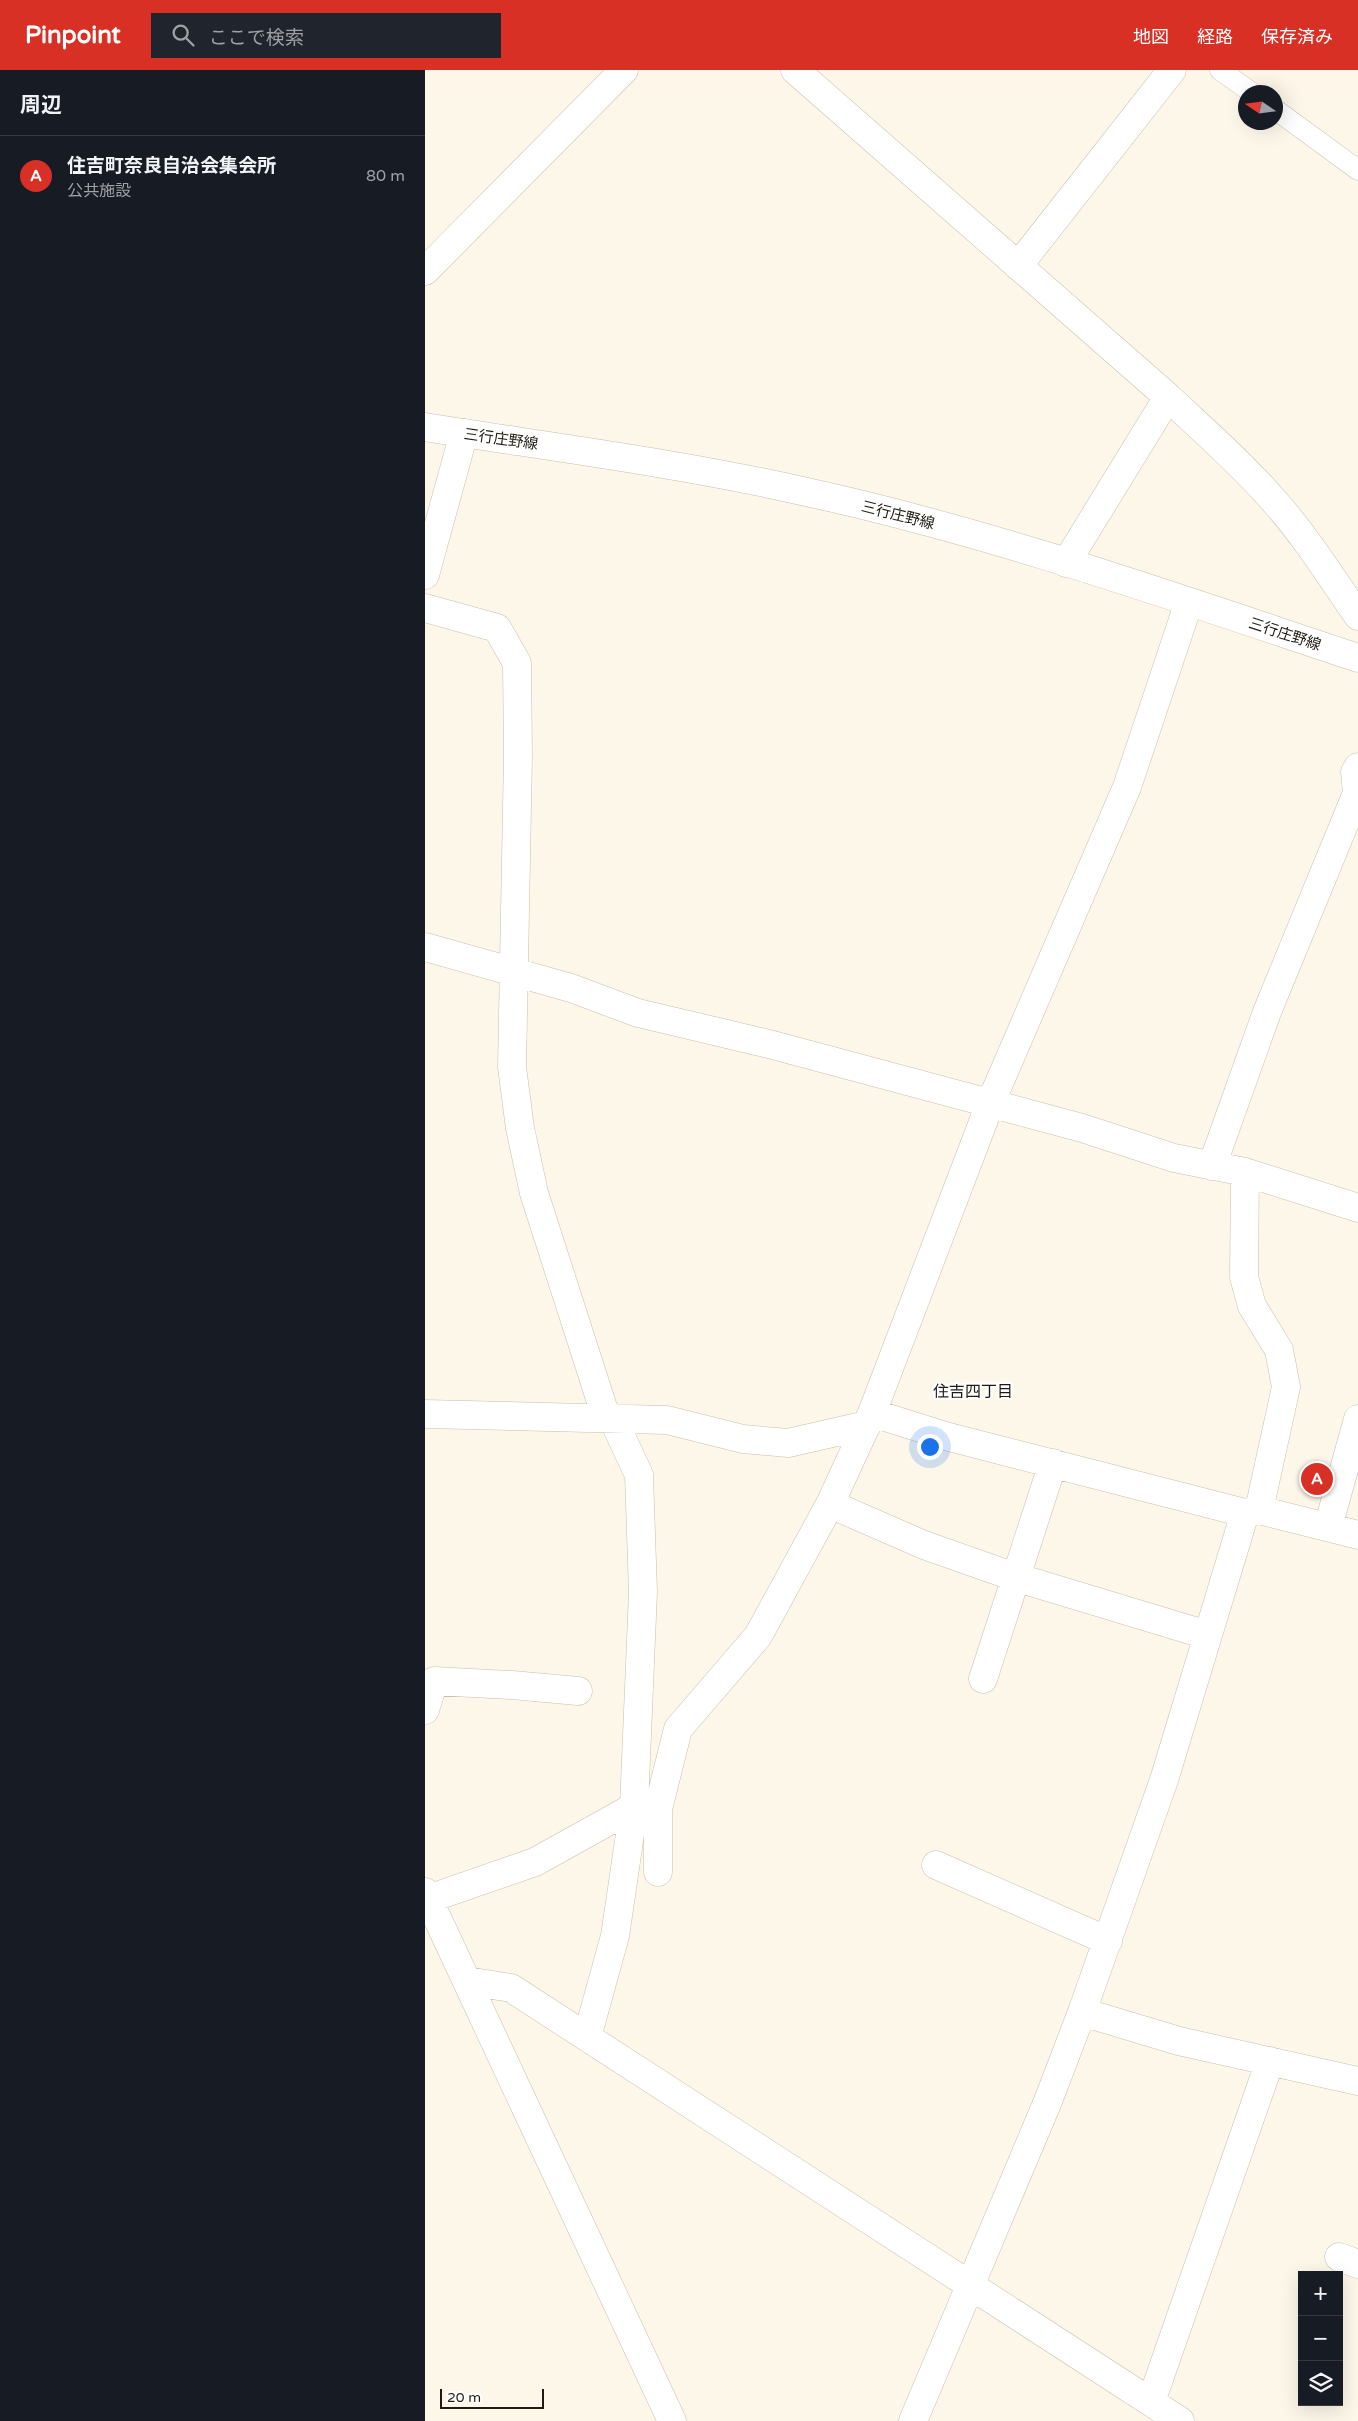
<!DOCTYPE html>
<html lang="ja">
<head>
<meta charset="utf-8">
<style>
	body { margin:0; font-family:"Varela Round","Noto Sans JP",sans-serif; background:#20242c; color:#f1f3f6 }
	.controls { position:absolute; right:15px; bottom:15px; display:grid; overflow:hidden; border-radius:0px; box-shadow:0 5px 20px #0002 }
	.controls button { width:45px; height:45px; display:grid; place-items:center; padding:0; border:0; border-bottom:1px solid #363941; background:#171b24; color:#f1f3f6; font:25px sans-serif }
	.compass { position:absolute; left:813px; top:15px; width:45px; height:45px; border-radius:50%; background:#171b24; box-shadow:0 5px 20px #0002; rotate:283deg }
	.scale { position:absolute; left:15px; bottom:12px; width:104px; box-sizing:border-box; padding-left:5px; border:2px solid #1f1b13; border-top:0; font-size:14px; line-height:18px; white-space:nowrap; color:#1f1b13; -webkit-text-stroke:4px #fff; paint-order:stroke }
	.you { position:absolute; left:504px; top:1376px; width:18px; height:18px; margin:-12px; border:4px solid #fff; border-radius:50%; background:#1a73e8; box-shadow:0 0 0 8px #1a73e833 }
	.badge { display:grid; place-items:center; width:32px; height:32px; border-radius:50%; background:#d93025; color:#fff; font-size:16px; font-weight:700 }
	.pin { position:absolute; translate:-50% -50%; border:2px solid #fff; box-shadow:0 1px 5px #0006 }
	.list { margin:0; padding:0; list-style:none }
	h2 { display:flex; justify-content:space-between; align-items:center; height:65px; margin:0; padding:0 20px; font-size:21px }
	h2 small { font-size:16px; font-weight:400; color:#9ea1a6 }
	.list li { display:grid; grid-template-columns:32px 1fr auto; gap:15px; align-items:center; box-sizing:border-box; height:80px; padding:0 20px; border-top:1px solid #363941 }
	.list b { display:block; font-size:19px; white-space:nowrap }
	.list p { margin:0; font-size:16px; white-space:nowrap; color:#9ea1a6 }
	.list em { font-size:16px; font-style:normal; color:#9ea1a6 }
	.icon { flex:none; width:28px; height:28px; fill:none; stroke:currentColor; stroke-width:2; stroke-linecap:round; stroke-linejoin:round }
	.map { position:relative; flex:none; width:933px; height:2351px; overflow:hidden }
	header { display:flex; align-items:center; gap:30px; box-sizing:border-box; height:70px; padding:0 25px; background:#d93025; color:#fff }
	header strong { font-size:24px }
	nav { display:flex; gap:28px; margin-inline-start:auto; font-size:18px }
	.search { width:350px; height:45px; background:#20242c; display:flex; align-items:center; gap:12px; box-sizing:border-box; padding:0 18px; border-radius:0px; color:#9ea1a6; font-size:19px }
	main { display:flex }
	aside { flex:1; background:#171b24 }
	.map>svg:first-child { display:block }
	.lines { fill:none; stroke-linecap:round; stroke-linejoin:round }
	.service-casing { stroke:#c9bfaa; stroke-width:21 }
	.minor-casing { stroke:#c9bfaa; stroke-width:29 }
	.secondary-casing { stroke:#c9bfaa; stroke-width:29 }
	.service { stroke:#fff; stroke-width:20 }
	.minor { stroke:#fff; stroke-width:28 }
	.secondary { stroke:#fff; stroke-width:28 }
	.labels { text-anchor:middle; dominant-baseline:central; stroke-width:4.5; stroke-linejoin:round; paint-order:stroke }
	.street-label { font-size:15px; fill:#1f1b13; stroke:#fff }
	.neighbourhood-label { font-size:16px; fill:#1f1b13; stroke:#fff }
</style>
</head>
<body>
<header>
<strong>Pinpoint</strong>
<div class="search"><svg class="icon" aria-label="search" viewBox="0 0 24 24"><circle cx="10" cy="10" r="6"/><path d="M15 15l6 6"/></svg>ここで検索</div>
<nav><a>地図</a><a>経路</a><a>保存済み</a></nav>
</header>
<main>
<aside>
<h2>周辺<small></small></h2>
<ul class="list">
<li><span class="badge">A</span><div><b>住吉町奈良自治会集会所</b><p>公共施設</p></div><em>80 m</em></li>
</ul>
</aside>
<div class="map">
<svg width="933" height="2351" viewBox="0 0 933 2351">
	<rect width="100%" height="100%" fill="#fdf7ea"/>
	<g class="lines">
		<g class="service-casing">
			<path id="service" d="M 795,0 L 826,22
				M 851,40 L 933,100"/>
		</g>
		<g class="minor-casing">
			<path id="minor" d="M 370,0 L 743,327 C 779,361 817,394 850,432 C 881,467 906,507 933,546
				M 593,196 L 747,0
				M 0,201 L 199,0
				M 641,493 L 743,327
				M 0,505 L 39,363
				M 0,538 L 72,558 L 92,593 L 93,686 L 87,997 L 95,1058 L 109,1123 L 181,1347
				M 0,877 L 146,918 L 213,943 L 344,974 L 657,1058 L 749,1088 L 820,1102 L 933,1138
				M 787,1096 L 842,942 L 932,723 L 930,702 L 933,697
				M 820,1102 L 819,1207 L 827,1236 L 854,1280 L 861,1317 L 834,1440
				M 447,1343 L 524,1367 L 820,1443 L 834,1440 L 933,1465
				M 0,1344 L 242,1350 L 318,1369 L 363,1373 L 442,1355
				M 405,1434 L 499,1475 L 590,1507 L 782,1565
				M 903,1457 L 933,1349
				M 558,1609 L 628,1393
				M 0,1640 L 9,1611 L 87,1615 L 153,1621
				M 511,1795 L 683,1871
				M 233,1802 L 233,1739 L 253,1659 L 333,1566 L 405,1434 L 447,1343 L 565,1034 L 702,717 L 764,532
				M 0,1822 L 247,2351
				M 3,1829 L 110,1792 L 209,1737 L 222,1738
				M 42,1911 L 86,1918 L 755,2351
				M 657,1942 L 754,1971 L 933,2011
				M 162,1967 L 190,1866 L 209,1737 L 218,1522 L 214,1405 L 187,1347
				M 914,2187 L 933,2194
				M 726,2332 L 845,1991
				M 488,2351 L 623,2031 L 657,1942 L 739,1710 L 820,1443"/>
		</g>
		<g class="secondary-casing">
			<path id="secondary" d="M 0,357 C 126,377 253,393 377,421 C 566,462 749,527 933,588"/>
		</g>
		<use href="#service" class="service"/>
		<use href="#minor" class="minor"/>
		<use href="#secondary" class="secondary"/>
	</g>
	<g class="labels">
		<g class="street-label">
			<text transform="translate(76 369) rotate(8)">三行庄野線</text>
			<text transform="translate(473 445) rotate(14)">三行庄野線</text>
			<text transform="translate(860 564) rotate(18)">三行庄野線</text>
		</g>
		<g class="neighbourhood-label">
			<text x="548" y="1322">住吉四丁目</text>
		</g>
	</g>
</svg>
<div class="controls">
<button>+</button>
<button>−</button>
<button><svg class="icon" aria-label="layers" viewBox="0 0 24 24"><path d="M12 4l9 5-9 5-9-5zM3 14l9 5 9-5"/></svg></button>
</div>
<svg class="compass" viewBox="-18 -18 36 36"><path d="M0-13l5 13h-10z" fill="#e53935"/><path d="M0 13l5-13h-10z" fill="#9ea1a6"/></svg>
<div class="scale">20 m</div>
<div class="you"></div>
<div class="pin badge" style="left:892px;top:1409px">A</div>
</div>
</main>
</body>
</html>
